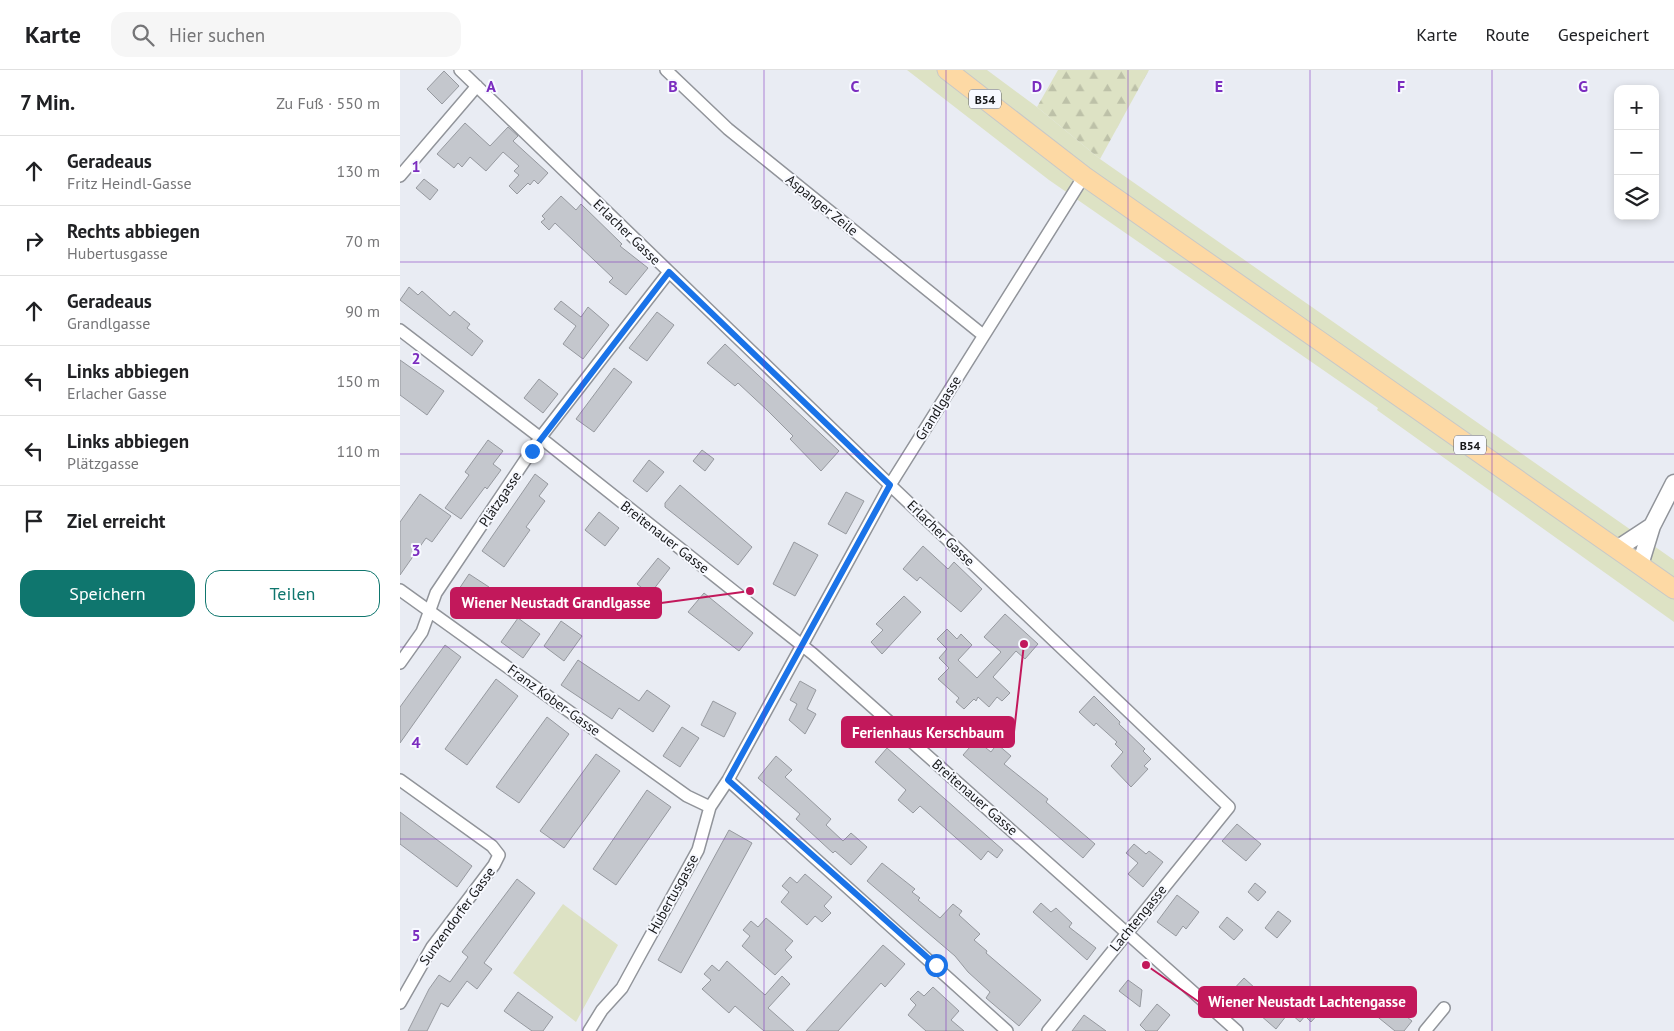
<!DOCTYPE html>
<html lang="de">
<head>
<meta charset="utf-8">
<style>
	body { margin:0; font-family:"PT Sans",sans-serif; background:#f6f6f6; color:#202124 }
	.controls { position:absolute; right:15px; top:15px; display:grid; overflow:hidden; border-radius:10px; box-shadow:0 2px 8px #0003 }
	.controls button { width:45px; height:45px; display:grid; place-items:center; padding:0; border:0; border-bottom:1px solid #e0e0e0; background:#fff; color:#202124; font:25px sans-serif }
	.stop { position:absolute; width:15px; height:15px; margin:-11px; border:4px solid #1a73e8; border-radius:50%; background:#fff }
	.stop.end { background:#1a73e8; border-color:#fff; box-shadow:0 1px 5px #0008 }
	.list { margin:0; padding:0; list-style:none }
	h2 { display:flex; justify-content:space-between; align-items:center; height:65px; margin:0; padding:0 20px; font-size:21px }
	h2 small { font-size:16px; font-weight:400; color:#757577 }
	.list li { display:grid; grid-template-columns:32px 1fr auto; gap:15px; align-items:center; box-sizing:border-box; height:70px; padding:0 20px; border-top:1px solid #e0e0e0 }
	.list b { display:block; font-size:19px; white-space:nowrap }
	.list p { margin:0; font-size:16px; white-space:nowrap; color:#757577 }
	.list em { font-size:16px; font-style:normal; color:#757577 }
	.actions { display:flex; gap:10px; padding:15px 20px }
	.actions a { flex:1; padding:11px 0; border:1px solid #0f766e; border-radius:15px; text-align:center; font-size:18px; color:#0f766e }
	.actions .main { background:#0f766e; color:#fff }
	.icon { flex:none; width:28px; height:28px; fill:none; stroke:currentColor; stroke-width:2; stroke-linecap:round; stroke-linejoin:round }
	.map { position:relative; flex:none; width:1274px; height:961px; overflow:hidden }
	header { display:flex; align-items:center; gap:30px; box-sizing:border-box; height:70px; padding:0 25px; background:#fff; border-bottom:1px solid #e0e0e0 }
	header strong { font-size:24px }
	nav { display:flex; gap:28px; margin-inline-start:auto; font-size:18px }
	.search { width:350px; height:45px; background:#f6f6f6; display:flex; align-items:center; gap:12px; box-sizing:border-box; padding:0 18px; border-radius:15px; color:#757577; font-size:19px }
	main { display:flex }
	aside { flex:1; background:#fff }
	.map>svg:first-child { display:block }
	.grass { fill:#dde2c4 }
	.forest { fill:url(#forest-firs) }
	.building { fill:#c4c7cd; stroke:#96999f }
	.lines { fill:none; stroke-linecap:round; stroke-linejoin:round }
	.street-casing { stroke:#91949a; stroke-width:14 }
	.secondary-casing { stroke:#91949a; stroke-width:19 }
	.primary-casing { stroke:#c7c8c8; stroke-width:21 }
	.street { stroke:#fff; stroke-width:11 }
	.secondary { stroke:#fff; stroke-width:16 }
	.primary { stroke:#fdd9a4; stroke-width:19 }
	.route { stroke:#1a73e8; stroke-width:6 }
	.grid { fill:none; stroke:#7b2cbf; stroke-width:1; stroke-opacity:0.55 }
	.labels { text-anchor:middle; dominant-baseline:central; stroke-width:4; stroke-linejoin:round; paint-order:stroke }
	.shield { fill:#f7f9ff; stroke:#5a5c5f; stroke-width:1 }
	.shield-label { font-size:12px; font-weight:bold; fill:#17181a }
	.street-label { font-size:14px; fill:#17181a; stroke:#f7f9ff }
	.grid-label { font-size:16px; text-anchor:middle; font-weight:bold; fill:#7b2cbf; stroke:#f7f9ff; stroke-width:4; stroke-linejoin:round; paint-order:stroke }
	.leader { fill:none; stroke:#c2185b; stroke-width:2 }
	.callout-dot { fill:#c2185b; stroke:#f7f9ff; stroke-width:2 }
	.callout { fill:#c2185b; stroke:#c2185b; stroke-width:2 }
	.callout-label { font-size:15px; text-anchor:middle; font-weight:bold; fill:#fff }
</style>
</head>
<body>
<header>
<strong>Karte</strong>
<div class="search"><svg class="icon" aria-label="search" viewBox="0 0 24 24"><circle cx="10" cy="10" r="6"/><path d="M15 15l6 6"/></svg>Hier suchen</div>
<nav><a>Karte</a><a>Route</a><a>Gespeichert</a></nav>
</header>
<main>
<aside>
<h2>7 Min.<small>Zu Fuß · 550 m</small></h2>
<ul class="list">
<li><svg class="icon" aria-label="ahead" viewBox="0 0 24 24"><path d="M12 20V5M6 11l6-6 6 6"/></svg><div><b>Geradeaus</b><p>Fritz Heindl-Gasse</p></div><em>130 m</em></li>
<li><svg class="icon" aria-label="right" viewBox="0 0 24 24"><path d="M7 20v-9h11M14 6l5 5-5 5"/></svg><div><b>Rechts abbiegen</b><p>Hubertusgasse</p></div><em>70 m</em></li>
<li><svg class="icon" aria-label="ahead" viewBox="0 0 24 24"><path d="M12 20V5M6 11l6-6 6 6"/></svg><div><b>Geradeaus</b><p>Grandlgasse</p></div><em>90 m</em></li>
<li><svg class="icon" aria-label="left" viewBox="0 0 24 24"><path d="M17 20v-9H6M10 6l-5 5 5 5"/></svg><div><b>Links abbiegen</b><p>Erlacher Gasse</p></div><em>150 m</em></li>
<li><svg class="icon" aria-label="left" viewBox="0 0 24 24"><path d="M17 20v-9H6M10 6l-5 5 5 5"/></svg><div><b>Links abbiegen</b><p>Plätzgasse</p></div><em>110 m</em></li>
<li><svg class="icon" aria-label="arrive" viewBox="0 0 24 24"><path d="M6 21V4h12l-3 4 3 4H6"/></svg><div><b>Ziel erreicht</b></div></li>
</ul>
<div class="actions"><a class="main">Speichern</a><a>Teilen</a></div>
</aside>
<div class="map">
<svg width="1274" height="961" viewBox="0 0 1274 961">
	<defs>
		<pattern id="forest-firs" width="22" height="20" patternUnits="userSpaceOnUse" patternTransform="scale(1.25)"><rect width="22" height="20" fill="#dde2c4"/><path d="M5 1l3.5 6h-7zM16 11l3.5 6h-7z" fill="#bdc1a8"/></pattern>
	</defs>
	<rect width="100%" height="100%" fill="#e9ecf3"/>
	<path class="grass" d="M 507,0 L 587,0 L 637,37 L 700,89 L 1274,490 L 1274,552 L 977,340 L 978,338 L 649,110 Z
		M 163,834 L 218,875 L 176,952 L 113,903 Z"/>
	<path class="forest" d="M 658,0 L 749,0 L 700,89 L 637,37 Z"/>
	<path class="building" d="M 44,1 L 59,16 L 42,34 L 27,19 Z
		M 65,53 L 90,76 L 108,57 L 118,66 L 113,71 L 148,103 L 138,114 L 134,110 L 130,115 L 128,113 L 117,124 L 109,116 L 119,105 L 114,101 L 119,96 L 103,82 L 86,101 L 70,87 L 62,97 L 58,93 L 54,98 L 37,84 Z
		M 24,109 L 38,120 L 30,130 L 16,118 Z
		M 161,126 L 176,140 L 181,134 L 222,174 L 220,176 L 248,198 L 226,225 L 209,212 L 213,208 L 155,153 L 149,160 L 141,152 L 145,149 L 142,146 Z
		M 9,217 L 18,225 L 22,221 L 50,246 L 54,241 L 70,254 L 67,258 L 83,271 L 72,286 L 0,230 Z
		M 161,231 L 181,247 L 188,237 L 209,255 L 183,289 L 163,274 L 176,256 L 154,239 Z
		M 257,242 L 274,255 L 247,291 L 229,278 Z
		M 325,274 L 439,381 L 421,401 L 390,369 L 393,366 L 368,341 L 338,313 L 335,316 L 307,293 Z
		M 0,290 L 44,321 L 27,345 L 0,325 Z
		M 214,298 L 232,312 L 194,362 L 176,349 Z
		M 139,309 L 158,324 L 143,343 L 124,328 Z
		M 88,370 L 103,381 L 93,394 L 101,400 L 87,419 L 85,417 L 61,449 L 45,438 L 69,405 L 65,402 Z
		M 302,380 L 314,389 L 305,401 L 293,391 Z
		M 249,390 L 264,402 L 247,422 L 233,411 Z
		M 135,404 L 148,414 L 139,426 L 145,431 L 126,457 L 130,460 L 104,497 L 82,481 Z
		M 280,415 L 352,477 L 338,495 L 265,437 L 265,433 Z
		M 446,422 L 464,431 L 446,464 L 428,454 Z
		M 20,424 L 51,446 L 32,472 L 26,468 L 0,505 L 0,452 Z
		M 199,442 L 219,458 L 205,476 L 185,460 Z
		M 394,472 L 418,485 L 395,526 L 373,514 Z
		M 523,476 L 548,499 L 554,492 L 582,519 L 561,542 L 520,507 L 517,511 L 503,499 Z
		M 258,488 L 270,498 L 250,524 L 237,514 Z
		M 69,504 L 89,517 L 73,542 L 53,528 Z
		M 304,523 L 353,563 L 339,581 L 288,542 Z
		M 504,526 L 521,542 L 482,584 L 471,572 L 483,560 L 476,554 Z
		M 605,544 L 638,574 L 625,589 L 616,581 L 593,607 L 610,623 L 602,631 L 597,627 L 589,637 L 578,627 L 576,631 L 574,629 L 564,639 L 556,632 L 559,628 L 538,609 L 549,598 L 539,588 L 547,579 L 537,569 L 547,559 L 557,569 L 561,564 L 572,575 L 558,590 L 577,608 L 601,582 L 584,567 Z
		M 118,548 L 140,564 L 123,588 L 101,572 Z
		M 161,551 L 182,566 L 164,591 L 144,576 Z
		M 45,575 L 61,587 L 0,673 L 0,637 Z
		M 178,590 L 239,631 L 247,620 L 270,636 L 253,662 L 219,638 L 212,649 L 161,615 Z
		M 96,609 L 118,626 L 67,695 L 45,679 Z
		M 400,611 L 416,620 L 407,639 L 416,644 L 405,664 L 389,650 L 397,634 L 390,630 Z
		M 694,626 L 720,652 L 719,654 L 745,679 L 743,681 L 751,689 L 744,696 L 748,699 L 731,717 L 711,696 L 723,682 L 715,674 L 717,672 L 696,653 L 694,656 L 679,642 Z
		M 313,631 L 336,643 L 324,667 L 301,655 Z
		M 147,647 L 169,664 L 119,733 L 96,717 Z
		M 282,657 L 299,668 L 280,697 L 263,686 Z
		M 576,670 L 591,682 L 597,674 L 611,686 L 604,694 L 648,729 L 646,732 L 695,774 L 683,788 L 563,685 Z
		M 487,678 L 603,780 L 597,788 L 588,781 L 581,790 L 520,736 L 513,743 L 498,730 L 506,720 L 475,692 Z
		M 196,684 L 220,701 L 164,778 L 140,761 Z
		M 376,686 L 392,700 L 385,707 L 431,749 L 426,755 L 443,771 L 451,763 L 467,777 L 451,795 L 435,781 L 433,783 L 396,749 L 400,744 L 358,708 Z
		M 247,720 L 271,737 L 216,815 L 193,799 Z
		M 0,742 L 72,796 L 57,817 L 0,774 Z
		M 837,754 L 861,774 L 846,791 L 822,771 Z
		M 329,760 L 352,773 L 281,903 L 258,890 Z
		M 734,774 L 746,784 L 749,781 L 763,792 L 743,817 L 728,804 L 738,793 L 726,783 Z
		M 482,793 L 515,819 L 512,822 L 520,828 L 518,830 L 540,848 L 553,834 L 562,841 L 559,845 L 580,864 L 574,870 L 587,881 L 586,883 L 641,930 L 619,956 L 586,928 L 590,922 L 568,902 L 555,886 L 467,811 Z
		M 405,804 L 432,827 L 424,836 L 431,843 L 422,852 L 415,846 L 407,855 L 381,832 L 389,822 L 382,816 L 390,807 L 397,813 Z
		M 117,809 L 135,823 L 84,893 L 92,899 L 77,919 L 67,911 L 48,937 L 41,933 L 27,961 L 8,961 L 29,919 L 39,905 L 50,912 L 68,887 L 62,882 Z
		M 855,813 L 866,822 L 858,831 L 848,822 Z
		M 777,825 L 799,842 L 786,859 L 783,856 L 776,866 L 757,852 Z
		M 641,833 L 651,842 L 656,838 L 672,853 L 669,857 L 696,878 L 687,890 L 633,842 Z
		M 878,841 L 891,851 L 877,868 L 865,858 Z
		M 827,847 L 843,860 L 834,870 L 819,857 Z
		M 366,848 L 393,871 L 385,880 L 392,887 L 375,905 L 342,876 L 350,866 L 343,860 L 351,851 L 358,857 Z
		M 483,875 L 505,894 L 485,917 L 481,913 L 438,961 L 406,961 Z
		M 327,891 L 365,925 L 382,906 L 390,914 L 368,938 L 394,961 L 364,961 L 335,936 L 329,943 L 302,919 L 311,910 L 304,904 L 312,895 L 319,901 Z
		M 844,908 L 856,919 L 844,933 L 831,922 Z
		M 728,910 L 742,920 L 740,937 L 719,921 Z
		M 533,917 L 559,941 L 551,950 L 564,961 L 526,961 L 508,945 L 516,935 L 510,929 L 518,921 L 524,926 Z
		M 118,922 L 153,947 L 143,961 L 132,961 L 104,941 Z
		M 986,930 L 1012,951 L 1004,961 L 995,961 L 974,944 Z
		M 878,931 L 890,941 L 876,959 L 860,945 L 871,933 L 874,936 Z
		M 911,931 L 921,941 L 911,952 L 905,946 L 900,952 L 890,943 L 901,932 L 906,937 Z
		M 757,934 L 770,945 L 757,961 L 746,961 L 740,955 Z
		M 684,945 L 706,961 L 672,961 Z"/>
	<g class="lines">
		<g class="street-casing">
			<path id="street" d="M 60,0 L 490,415 L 829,737 L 648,961
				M 266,0 L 328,59 L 583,265
				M 0,106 L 77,16
				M 0,260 L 146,372 L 413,584 L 837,961
				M 0,520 L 287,726 L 310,737
				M 0,593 L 22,562 L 36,523 L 140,368 L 269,202
				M 0,710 L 92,776 L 99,785 L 94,795 L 32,877 L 0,933
				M 328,710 L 607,961
				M 189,961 L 202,940 L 222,918 L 240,885 L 298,780 L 310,737 L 328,710 L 490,415 L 684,106
				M 1025,961 L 1044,938"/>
		</g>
		<g class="secondary-casing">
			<path id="secondary" d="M 1217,479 L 1252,456 L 1274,413
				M 1240,495 L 1252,456"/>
		</g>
		<g class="primary-casing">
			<path id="primary" d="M 547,0 L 684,106 L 1274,519"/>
		</g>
		<use href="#street" class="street"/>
		<use href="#secondary" class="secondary"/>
		<use href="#primary" class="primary"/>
	</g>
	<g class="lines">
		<path class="route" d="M 132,381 L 269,202 L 490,415 L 328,710 L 536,895"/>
	</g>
	<path class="grid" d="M 182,0 L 182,961M 364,0 L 364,961M 546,0 L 546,961M 728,0 L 728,961M 910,0 L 910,961M 1092,0 L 1092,961M 0,192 L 1274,192M 0,384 L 1274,384M 0,577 L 1274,577M 0,769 L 1274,769"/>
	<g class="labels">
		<g class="shield">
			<rect x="569" y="19.5" width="32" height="19" rx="4"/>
			<rect x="1054" y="365.5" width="32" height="19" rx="4"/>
		</g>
		<g class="shield-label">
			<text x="585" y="29">B54</text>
			<text x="1070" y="375">B54</text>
		</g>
		<g class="street-label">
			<text transform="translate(422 135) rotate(39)">Aspanger Zeile</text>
			<text transform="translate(227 162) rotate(44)">Erlacher Gasse</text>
			<text transform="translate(538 338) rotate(-58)">Grandlgasse</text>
			<text transform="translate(100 429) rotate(-56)">Plätzgasse</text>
			<text transform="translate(541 463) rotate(44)">Erlacher Gasse</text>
			<text transform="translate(265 467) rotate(38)">Breitenauer Gasse</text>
			<text transform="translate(154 630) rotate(36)">Franz Kober-Gasse</text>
			<text transform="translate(575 727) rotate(41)">Breitenauer Gasse</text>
			<text transform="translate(273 824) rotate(-61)">Hubertusgasse</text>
			<text transform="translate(57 846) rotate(-54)">Sunzendorfer Gasse</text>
			<text transform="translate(738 848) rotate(-51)">Lachtengasse</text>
		</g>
	</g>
	<g class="grid-label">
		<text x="91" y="22">A</text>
		<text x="273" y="22">B</text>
		<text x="455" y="22">C</text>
		<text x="637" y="22">D</text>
		<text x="819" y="22">E</text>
		<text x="1001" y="22">F</text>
		<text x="1183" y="22">G</text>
		<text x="16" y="102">1</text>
		<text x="16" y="294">2</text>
		<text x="16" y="486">3</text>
		<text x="16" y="678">4</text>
		<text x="16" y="871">5</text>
	</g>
	<path class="leader" d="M350 521L261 533M624 574L614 662M746 895L799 932"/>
	<g class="callout-dot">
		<circle cx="350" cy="521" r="5"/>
		<circle cx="624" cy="574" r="5"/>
		<circle cx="746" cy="895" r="5"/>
	</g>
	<g class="callout">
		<rect x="51" y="518" width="210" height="30" rx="5"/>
		<rect x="442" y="647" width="172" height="30" rx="5"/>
		<rect x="799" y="917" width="217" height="30" rx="5"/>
	</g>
	<g class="callout-label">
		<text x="156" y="538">Wiener Neustadt Grandlgasse</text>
		<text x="528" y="668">Ferienhaus Kerschbaum</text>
		<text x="907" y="937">Wiener Neustadt Lachtengasse</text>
	</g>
</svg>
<div class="controls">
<button>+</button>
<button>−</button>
<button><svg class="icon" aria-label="layers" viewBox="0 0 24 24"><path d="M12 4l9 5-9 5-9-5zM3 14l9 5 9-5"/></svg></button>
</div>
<div class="stop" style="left:536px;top:895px"></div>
<div class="stop end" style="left:132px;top:381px"></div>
</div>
</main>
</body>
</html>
